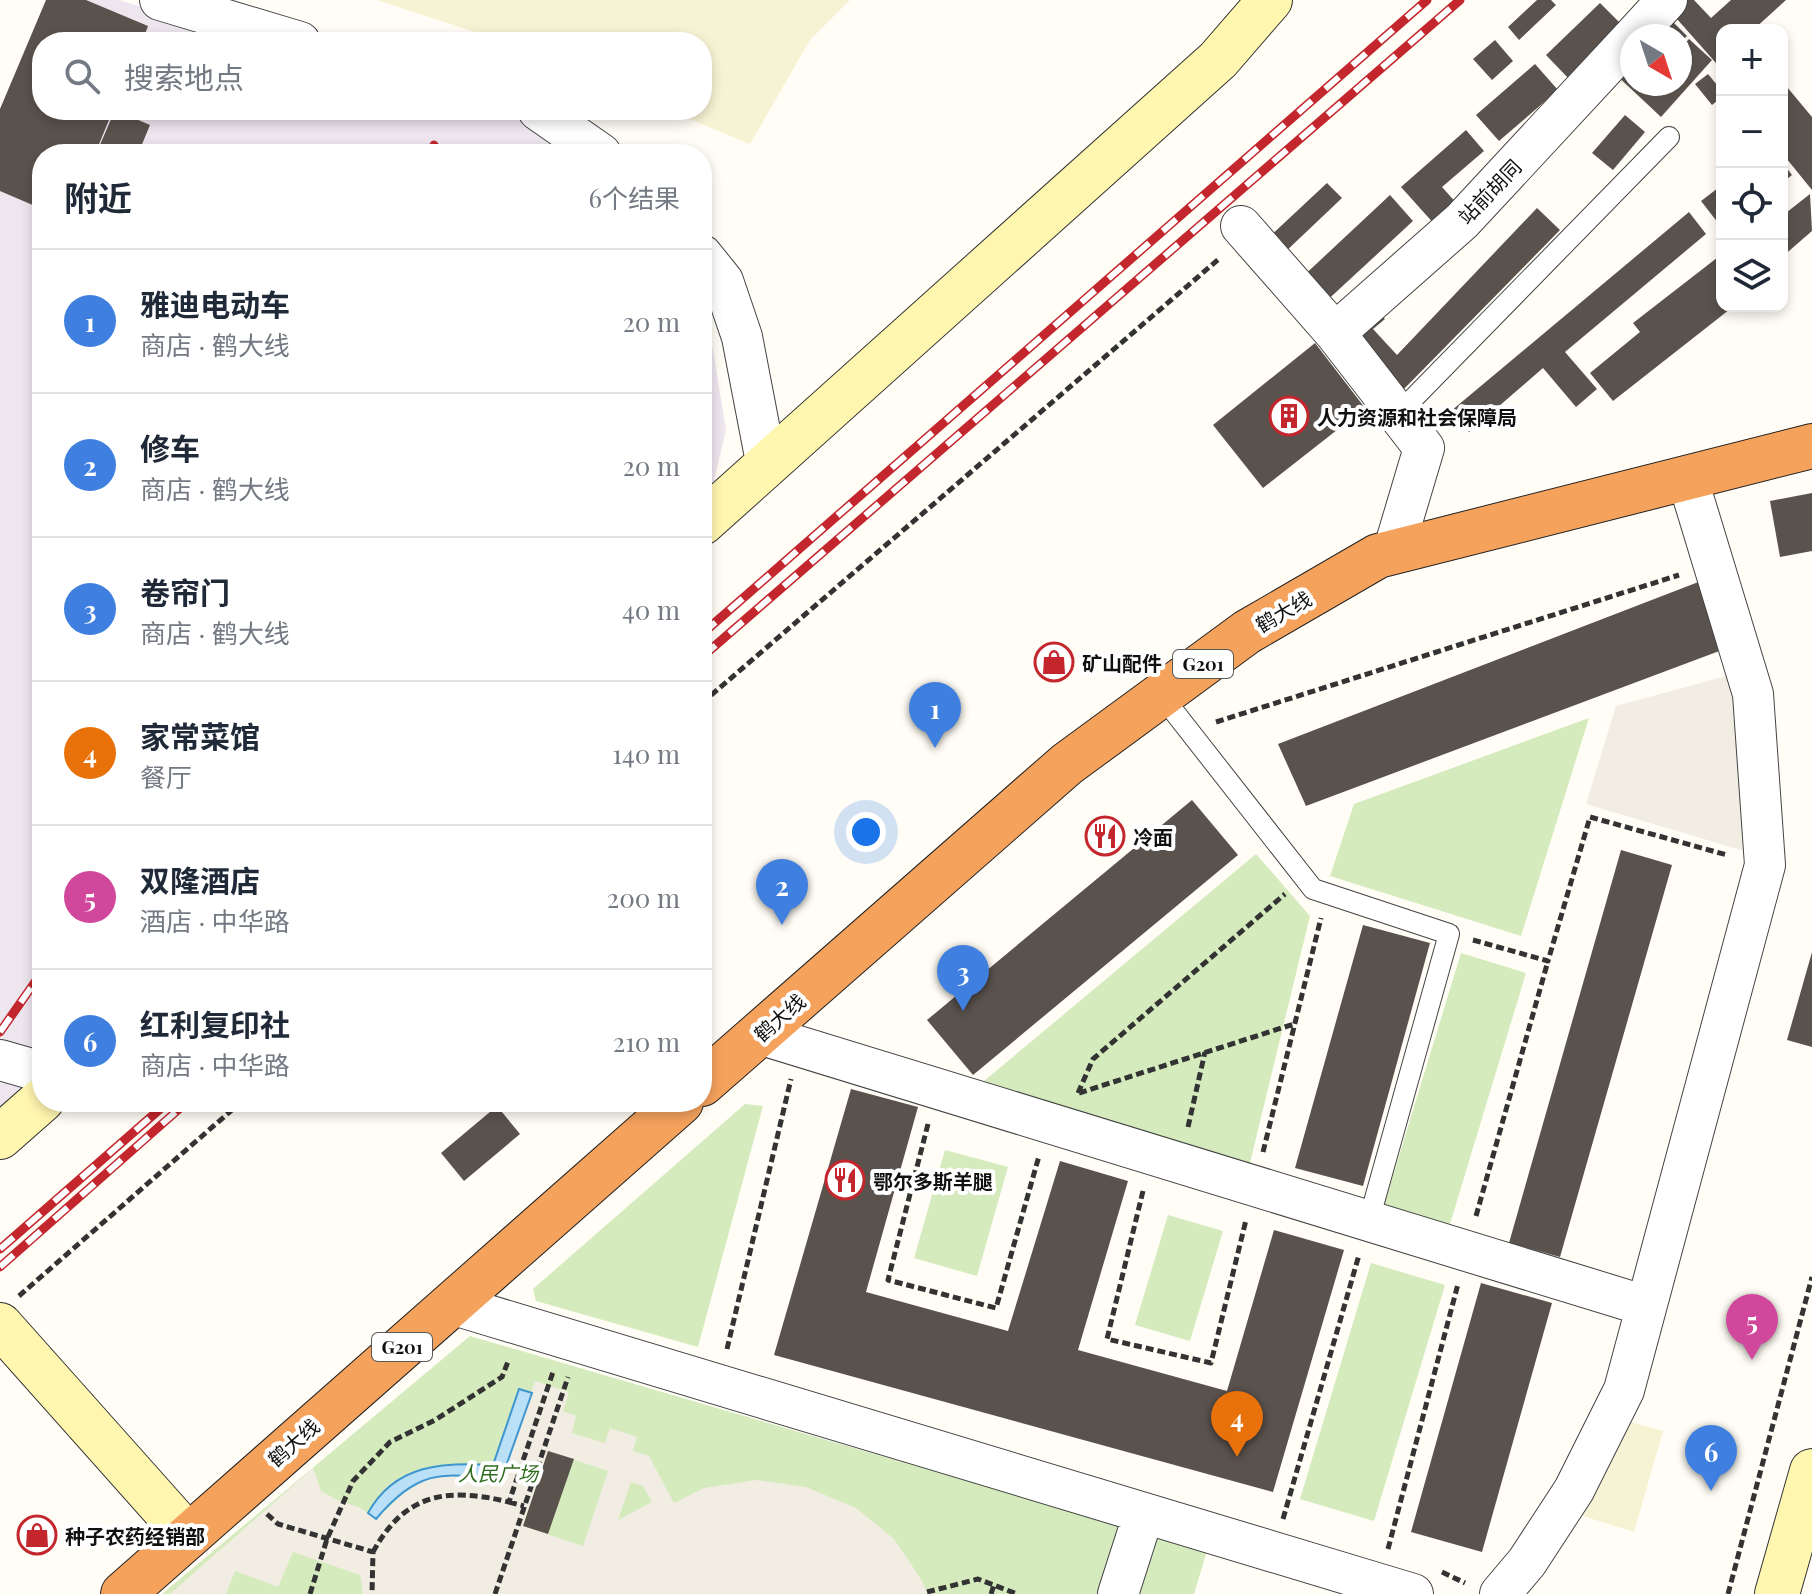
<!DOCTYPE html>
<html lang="zh">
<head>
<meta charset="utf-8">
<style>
	body { margin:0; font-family:"Playfair Display","Noto Sans SC",serif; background:#f2f2f3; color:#1f2937 }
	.controls { position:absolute; right:24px; top:24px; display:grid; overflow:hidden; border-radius:16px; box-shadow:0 4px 12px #0003 }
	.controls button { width:72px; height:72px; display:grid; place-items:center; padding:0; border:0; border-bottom:2px solid #e0e1e3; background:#fff; color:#1f2937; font:40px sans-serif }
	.compass { position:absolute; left:1620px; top:24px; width:72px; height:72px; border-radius:50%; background:#fff; box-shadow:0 4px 12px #0003; rotate:141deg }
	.you { position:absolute; left:866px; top:832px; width:28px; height:28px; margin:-20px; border:6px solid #fff; border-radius:50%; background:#1a73e8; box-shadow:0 0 0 12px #1a73e833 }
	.badge { display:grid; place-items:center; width:52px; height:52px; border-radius:50%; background:#c4262e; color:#fff; font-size:26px; font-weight:700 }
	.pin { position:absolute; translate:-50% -66px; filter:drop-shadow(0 2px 4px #0008) }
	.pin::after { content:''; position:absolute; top:42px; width:28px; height:24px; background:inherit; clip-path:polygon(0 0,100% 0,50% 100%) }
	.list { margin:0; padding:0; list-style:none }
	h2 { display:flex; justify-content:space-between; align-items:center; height:104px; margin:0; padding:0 32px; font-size:34px }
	h2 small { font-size:26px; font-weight:400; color:#747a83 }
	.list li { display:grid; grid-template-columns:52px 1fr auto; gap:24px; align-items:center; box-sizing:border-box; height:144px; padding:0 32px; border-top:2px solid #e0e1e3 }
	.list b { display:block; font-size:30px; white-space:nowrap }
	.list p { margin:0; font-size:26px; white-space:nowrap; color:#747a83 }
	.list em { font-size:26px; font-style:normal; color:#747a83 }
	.icon { flex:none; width:44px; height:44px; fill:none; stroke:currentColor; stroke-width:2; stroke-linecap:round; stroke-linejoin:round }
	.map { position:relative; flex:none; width:1812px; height:1594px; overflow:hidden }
	.search { position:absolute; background:#fff; box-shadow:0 4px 12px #0003; left:32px; top:32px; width:680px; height:88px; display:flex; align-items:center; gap:20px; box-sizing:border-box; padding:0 28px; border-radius:32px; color:#747a83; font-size:30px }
	.panel { position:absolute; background:#fff; box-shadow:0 4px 12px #0003; left:32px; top:144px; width:680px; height:968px; border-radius:32px }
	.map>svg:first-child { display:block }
	.industrial { fill:#eee6ef }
	.farmland { fill:#f6f3d4 }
	.green { fill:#d5ebbd }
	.plaza { fill:#f1ede2; fill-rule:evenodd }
	.water { fill:#b9e0f7; stroke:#3f96cf; stroke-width:2 }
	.building { fill:#5a524d }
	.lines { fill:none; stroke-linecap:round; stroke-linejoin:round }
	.lane-casing { stroke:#444; stroke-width:22 }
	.street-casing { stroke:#444; stroke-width:42 }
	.secondary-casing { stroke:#333; stroke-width:46 }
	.highway-casing { stroke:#222; stroke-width:46 }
	.path { stroke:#333; stroke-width:5; stroke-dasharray:8 4; stroke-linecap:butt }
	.lane { stroke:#fff; stroke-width:20 }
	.street { stroke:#fff; stroke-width:40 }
	.secondary { stroke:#fff6b0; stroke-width:44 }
	.highway { stroke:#f5a25d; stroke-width:44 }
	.rail-casing { stroke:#c4262e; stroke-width:9 }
	.rail { stroke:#fff; stroke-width:6; stroke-dasharray:18; stroke-linecap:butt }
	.labels { text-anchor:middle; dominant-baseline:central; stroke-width:8; stroke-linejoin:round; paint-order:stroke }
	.shield { fill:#fff; stroke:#585858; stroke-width:2 }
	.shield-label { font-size:18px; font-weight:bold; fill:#111 }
	.street-label { font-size:20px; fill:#111; stroke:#fff }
	.poi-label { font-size:20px; font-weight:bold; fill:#111; stroke:#fff; text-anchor:start }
	.park-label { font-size:20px; font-style:italic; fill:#2f6b1f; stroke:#fff }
</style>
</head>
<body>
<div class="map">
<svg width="1812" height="1594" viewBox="0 0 1812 1594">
	<rect width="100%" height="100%" fill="#fffdf5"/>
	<path class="industrial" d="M 55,0 L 119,0 L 258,42 L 42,42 L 42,110 L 514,110 L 565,154 L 42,154 L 42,1079 L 0,1117 L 0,131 Z
		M 702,323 L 713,350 L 726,430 L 713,485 L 702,498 Z"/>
	<path class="farmland" d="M 377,0 L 850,0 L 810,40 L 750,144 L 668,110 L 702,110 L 702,42 L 505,42 Z
		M 1623,1420 L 1663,1431 L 1634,1532 L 1570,1512 Z"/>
	<path class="green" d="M 1589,718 L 1521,936 L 1330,876 L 1354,804 Z
		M 1256,854 L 1310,916 L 1248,1171 L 984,1081 Z
		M 1461,953 L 1526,973 L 1450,1224 L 1384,1205 Z
		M 745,1104 L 763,1106 L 698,1347 L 536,1301 L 533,1289 Z
		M 945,1150 L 1008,1167 L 977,1276 L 914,1258 Z
		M 1168,1215 L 1223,1231 L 1190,1341 L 1135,1325 Z
		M 1371,1263 L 1445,1285 L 1374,1521 L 1300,1499 Z
		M 470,1336 L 1207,1551 L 1194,1594 L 162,1594 Z"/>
	<path class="plaza" d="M 1726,676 L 1739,709 L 1751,853 L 1586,804 L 1616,706 Z
		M 535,1381 L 569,1392 L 563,1411 L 576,1416 L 572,1433 L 605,1443 L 610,1428 L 637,1437 L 633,1451 L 649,1456 L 674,1503 L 704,1488 L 756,1480 L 806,1487 L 856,1508 L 894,1539 L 921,1579 L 928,1594 L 363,1594 L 360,1575 L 293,1552 L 278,1587 L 235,1571 L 226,1594 L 170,1594 L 313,1468 L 321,1491 L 335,1499 L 361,1508 L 376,1519 L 415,1482 L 445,1474 L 499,1482 ZM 548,1451 L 608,1471 L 583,1546 L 523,1526 ZM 631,1482 L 643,1486 L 652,1502 L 618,1520 Z"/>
	<path class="water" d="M 519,1389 L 532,1393 L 500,1483 C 442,1468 415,1473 376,1519 L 368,1513 C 395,1464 443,1462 493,1465 Z"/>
	<path class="building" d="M 46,0 L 86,0 L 148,26 L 142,42 L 42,42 L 42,110 L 113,110 L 95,154 L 42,154 L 42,209 L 0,191 L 0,109 Z
		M 1537,0 L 1551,0 L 1556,5 L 1519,40 L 1508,27 Z
		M 1680,0 L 1694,0 L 1711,18 L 1731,0 L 1786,0 L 1753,30 L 1722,30 L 1722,57 L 1716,63 L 1669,10 Z
		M 1600,3 L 1624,27 L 1570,80 L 1546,55 Z
		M 1667,16 L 1687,36 L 1680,42 L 1680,36 L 1661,36 Z
		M 1689,39 L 1712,60 L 1661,117 L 1613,72 L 1632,59 L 1632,84 L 1680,84 L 1680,49 Z
		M 1495,40 L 1513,61 L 1492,80 L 1473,59 Z
		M 1535,64 L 1558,90 L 1499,141 L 1476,115 Z
		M 1708,74 L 1722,91 L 1722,97 L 1712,105 L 1695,84 Z
		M 1782,81 L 1812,117 L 1812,190 L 1782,153 Z
		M 115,110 L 150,125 L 138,154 L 96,154 Z
		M 1625,115 L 1645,132 L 1613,170 L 1592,153 Z
		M 1466,130 L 1484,151 L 1442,187 L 1459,206 L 1436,226 L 1401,187 Z
		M 1782,162 L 1792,175 L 1782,183 Z
		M 1327,183 L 1342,198 L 1283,254 L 1268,238 Z
		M 1722,185 L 1722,228 L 1701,201 Z
		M 1810,194 L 1812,231 L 1782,257 L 1782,216 Z
		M 1390,195 L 1413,221 L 1321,306 L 1298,281 Z
		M 1537,208 L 1560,230 L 1399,394 L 1350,336 L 1377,311 L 1385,319 L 1373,329 L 1397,355 Z
		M 1689,212 L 1706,234 L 1565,352 L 1597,389 L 1576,407 L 1543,368 L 1469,432 L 1451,411 Z
		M 1722,254 L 1722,306 L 1734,306 L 1613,401 L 1590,373 L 1640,332 L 1633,323 Z
		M 1315,343 L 1365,408 L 1263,488 L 1213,425 Z
		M 1812,493 L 1812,551 L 1780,557 L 1770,501 Z
		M 1701,581 L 1722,650 L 1306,806 L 1278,744 Z
		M 1192,800 L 1238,855 L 973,1075 L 927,1020 Z
		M 1621,850 L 1672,865 L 1560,1257 L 1509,1243 Z
		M 1363,925 L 1430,943 L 1363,1186 L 1295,1168 Z
		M 1812,952 L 1812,1047 L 1787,1040 Z
		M 851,1089 L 918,1107 L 866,1292 L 1008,1331 L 1060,1161 L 1128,1181 L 1078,1350 L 1227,1391 L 1274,1230 L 1344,1250 L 1273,1492 L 774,1355 Z
		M 497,1106 L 520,1134 L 464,1181 L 441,1153 Z
		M 1481,1283 L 1552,1303 L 1482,1552 L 1411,1532 Z
		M 548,1451 L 574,1459 L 548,1534 L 523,1526 Z"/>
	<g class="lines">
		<g class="lane-casing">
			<path id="lane" d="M 1398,414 L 1669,137
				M 1161,695 L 1313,889 L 1449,934 L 1369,1220"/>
		</g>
		<g class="street-casing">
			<path id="street" d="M 160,0 L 300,42
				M 1634,36 L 1667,0
				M 538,110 L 601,154
				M 1241,226 L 1335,333 L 1424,448 L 1393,552
				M 702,255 L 723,281 L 742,337 L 767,467
				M 1335,333 L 1462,221 L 1632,38
				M 759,1034 L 1646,1306
				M 0,1060 L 42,1072
				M 451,1304 L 1413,1594
				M 1118,1594 L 1144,1513
				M 1500,1594 L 1527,1562 L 1574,1490 L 1624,1390 L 1765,865 L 1753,694 L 1687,477"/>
		</g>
		<g class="secondary-casing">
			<path id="secondary" d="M 702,523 L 1218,60 L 1270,0
				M 0,1137 L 42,1100
				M 0,1325 L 188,1536
				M 1777,1594 L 1812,1471"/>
		</g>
		<g class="highway-casing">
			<path id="highway" d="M 702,1084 L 1067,764 L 1247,632 L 1378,556 L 1812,446
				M 123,1594 L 681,1102"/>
		</g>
		<path class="path" d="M 702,703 L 1220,258
			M 1216,722 L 1679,575
			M 1473,940 L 1548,961 L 1590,817 L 1727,855
			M 1078,1093 L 1093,1059 L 1285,894
			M 1079,1093 L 1294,1024
			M 928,1124 L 888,1280 L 996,1308 L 1039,1156
			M 1188,1127 L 1205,1052
			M 1263,1152 L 1321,918
			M 1143,1191 L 1107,1339 L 1211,1363 L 1246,1220
			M 1476,1216 L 1548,961
			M 19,1296 L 241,1102
			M 727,1349 L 791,1079
			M 509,1502 L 524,1506
			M 267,1514 L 278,1524 L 373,1552 L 372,1594
			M 1283,1519 L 1359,1255
			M 1388,1549 L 1458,1284
			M 373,1552 C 405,1493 447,1487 509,1502 L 553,1372
			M 1442,1572 L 1465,1583
			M 927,1592 L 978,1579 L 1017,1594
			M 310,1594 L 327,1539 L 353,1481 L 390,1442 L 435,1420 L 502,1377 L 509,1359
			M 495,1594 L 568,1377
			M 991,1594 L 994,1585
			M 1728,1594 L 1812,1277"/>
		<use href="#lane" class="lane"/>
		<use href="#street" class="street"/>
		<use href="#secondary" class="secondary"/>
		<use href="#highway" class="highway"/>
		<g class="rail-casing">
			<path id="rail" d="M 430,154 L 434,145
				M 702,634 L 1427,0
				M 702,657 L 1460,0
				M 0,1032 L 42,972
				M 0,1249 L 168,1102
				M 0,1267 L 187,1102"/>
		</g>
		<use href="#rail" class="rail"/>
	</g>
	<defs>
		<g id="building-ring" transform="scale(2)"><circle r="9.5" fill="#fff" stroke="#c4262e" stroke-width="1.5"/><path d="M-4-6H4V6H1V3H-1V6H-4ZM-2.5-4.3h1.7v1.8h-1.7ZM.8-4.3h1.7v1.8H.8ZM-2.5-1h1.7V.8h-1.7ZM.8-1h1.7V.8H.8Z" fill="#c4262e"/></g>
		<g id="shop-ring" transform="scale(2)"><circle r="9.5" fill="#fff" stroke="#c4262e" stroke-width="1.5"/><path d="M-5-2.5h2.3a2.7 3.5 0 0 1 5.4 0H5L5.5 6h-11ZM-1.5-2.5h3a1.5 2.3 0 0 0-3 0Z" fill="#c4262e"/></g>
		<g id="restaurant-ring" transform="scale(2)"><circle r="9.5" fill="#fff" stroke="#c4262e" stroke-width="1.5"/><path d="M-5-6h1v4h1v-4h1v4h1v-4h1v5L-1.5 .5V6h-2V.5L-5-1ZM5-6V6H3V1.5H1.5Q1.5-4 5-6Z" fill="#c4262e"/></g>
	</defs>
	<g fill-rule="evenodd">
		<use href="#building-ring" x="1289" y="416"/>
		<use href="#shop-ring" x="1054" y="662"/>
		<use href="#restaurant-ring" x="1105" y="836"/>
		<use href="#restaurant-ring" x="845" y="1180"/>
		<use href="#shop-ring" x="37" y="1535"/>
	</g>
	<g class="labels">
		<g class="shield">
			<rect x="1173" y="650" width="60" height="28" rx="6"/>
			<rect x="372" y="1333" width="60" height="28" rx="6"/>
		</g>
		<g class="shield-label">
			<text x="1203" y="664">G201</text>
			<text x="402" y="1347">G201</text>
		</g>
		<g class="street-label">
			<text transform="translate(1489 191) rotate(-46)">站前胡同</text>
			<text transform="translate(1283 611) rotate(-30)">鹤大线</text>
			<text transform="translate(779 1017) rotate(-41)">鹤大线</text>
			<text transform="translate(293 1442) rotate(-41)">鹤大线</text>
		</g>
		<g class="poi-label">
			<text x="1317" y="416">人力资源和社会保障局</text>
			<text x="1082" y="662">矿山配件</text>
			<text x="1133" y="836">冷面</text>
			<text x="873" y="1180">鄂尔多斯羊腿</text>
			<text x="65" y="1535">种子农药经销部</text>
		</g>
		<g class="park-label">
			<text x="498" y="1472">人民广场</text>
		</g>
	</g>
</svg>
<div class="controls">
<button>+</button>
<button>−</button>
<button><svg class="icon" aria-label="locate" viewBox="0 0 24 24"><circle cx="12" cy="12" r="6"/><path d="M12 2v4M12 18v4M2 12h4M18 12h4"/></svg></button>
<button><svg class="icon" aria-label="layers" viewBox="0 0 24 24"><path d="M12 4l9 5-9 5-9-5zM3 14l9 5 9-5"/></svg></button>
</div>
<svg class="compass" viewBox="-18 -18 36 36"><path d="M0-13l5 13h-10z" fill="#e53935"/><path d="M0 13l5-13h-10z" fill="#747a83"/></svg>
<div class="you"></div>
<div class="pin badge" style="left:935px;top:748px;background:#3f7fe0">1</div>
<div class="pin badge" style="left:782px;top:925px;background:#3f7fe0">2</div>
<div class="pin badge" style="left:963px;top:1011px;background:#3f7fe0">3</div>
<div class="pin badge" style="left:1237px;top:1457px;background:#e8710a">4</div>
<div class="pin badge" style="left:1752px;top:1360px;background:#d1479c">5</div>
<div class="pin badge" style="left:1711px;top:1491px;background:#3f7fe0">6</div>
<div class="search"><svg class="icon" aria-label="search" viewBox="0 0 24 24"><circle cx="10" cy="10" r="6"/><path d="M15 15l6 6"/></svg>搜索地点</div>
<section class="panel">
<h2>附近<small>6个结果</small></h2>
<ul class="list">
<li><span class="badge" style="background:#3f7fe0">1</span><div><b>雅迪电动车</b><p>商店 · 鹤大线</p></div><em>20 m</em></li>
<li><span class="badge" style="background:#3f7fe0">2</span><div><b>修车</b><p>商店 · 鹤大线</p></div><em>20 m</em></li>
<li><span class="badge" style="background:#3f7fe0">3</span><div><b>卷帘门</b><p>商店 · 鹤大线</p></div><em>40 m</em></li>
<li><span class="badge" style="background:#e8710a">4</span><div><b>家常菜馆</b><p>餐厅</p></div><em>140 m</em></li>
<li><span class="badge" style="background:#d1479c">5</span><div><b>双隆酒店</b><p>酒店 · 中华路</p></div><em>200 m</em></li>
<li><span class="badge" style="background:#3f7fe0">6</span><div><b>红利复印社</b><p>商店 · 中华路</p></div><em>210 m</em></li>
</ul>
</section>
</div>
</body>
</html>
